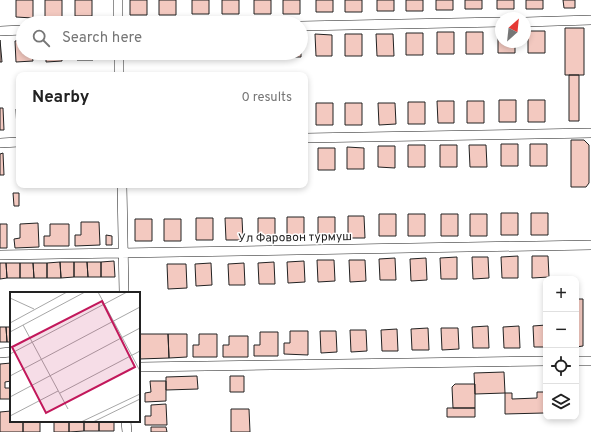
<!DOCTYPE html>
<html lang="en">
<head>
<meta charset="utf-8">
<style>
	body { margin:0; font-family:Overpass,sans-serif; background:#f2f2f2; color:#222 }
	.controls { position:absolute; right:12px; bottom:12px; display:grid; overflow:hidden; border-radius:8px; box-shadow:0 2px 6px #0003 }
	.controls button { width:36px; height:36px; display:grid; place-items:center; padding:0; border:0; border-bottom:1px solid #e0e0e0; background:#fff; color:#222; font:20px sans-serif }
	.compass { position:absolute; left:495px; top:12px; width:36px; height:36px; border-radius:50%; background:#fff; box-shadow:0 2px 6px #0003; rotate:27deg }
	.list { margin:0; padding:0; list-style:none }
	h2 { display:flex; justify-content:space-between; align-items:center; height:52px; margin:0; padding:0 16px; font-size:17px }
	h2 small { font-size:13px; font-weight:400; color:#767676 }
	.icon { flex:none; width:22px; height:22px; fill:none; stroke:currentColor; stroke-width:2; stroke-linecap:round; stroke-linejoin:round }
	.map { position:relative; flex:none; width:591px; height:432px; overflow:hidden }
	.search { position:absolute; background:#fff; box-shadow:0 2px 6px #0003; left:16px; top:16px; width:292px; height:44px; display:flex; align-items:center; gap:10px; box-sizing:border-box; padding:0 14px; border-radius:22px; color:#767676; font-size:15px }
	.panel { position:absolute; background:#fff; box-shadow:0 2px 6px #0003; left:16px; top:72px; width:292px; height:116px; border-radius:8px }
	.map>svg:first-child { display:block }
	.building { fill:#f3c9c0; stroke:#222 }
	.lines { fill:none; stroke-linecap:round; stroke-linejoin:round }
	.street-casing { stroke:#222; stroke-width:10 }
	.street { stroke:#fff; stroke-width:9 }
	.labels { text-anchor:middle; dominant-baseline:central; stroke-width:3; stroke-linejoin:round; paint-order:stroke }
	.street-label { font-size:12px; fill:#222; stroke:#fff }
	.inset-road { fill:none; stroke:#a7a7a7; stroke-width:1 }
	.view { fill:#c2185b; fill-opacity:0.15; stroke:#c2185b; stroke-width:2 }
	.inset-edge { fill:none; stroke:#222; stroke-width:2 }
</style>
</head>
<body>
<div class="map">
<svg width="591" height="432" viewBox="0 0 591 432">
	<rect width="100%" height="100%" fill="#fff"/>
	<path class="building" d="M 16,0 L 33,0 L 33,18 L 16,17 Z
		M 45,0 L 62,0 L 62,17 L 45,17 Z
		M 75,0 L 92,0 L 92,16 L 75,16 Z
		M 130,0 L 147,0 L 147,15 L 130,15 Z
		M 159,0 L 176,0 L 176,15 L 159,15 Z
		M 192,0 L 209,0 L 209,14 L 192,14 Z
		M 222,0 L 239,0 L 239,14 L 222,14 Z
		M 254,0 L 271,0 L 271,14 L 254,14 Z
		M 283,0 L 300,0 L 300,14 L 283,14 Z
		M 316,0 L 333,0 L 333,12 L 316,12 Z
		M 345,0 L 362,0 L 362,12 L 345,12 Z
		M 377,0 L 394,0 L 394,11 L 377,11 Z
		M 406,0 L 423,0 L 423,11 L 406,11 Z
		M 436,0 L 453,0 L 453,10 L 436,10 Z
		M 465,0 L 482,0 L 482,9 L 465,9 Z
		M 497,0 L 514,0 L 514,9 L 497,9 Z
		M 526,0 L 543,0 L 543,9 L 526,9 Z
		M 563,0 L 575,0 L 575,8 L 564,8 Z
		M 565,28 L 584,28 L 584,75 L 565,75 Z
		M 498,31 L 501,31 L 501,42 L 515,42 L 515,53 L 498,53 Z
		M 528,31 L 545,31 L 545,53 L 528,53 Z
		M 437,32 L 454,32 L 454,54 L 437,54 Z
		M 466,32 L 483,32 L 483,54 L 466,54 Z
		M 406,33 L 423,33 L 423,55 L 406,55 Z
		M 315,34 L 332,35 L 332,56 L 316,56 Z
		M 345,34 L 362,34 L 362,56 L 345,56 Z
		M 376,34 L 393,34 L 394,56 L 377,56 Z
		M 0,40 L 2,62 L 0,62 Z
		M 23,40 L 23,53 L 32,53 L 33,61 L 16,62 L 15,41 Z
		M 46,53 L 62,53 L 62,61 L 46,62 Z
		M 76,53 L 93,53 L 93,60 L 77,60 Z
		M 134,53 L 150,53 L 150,59 L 134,59 Z
		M 163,53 L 180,53 L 180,59 L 163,59 Z
		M 194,53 L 211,53 L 211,59 L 194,59 Z
		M 224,53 L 241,53 L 241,58 L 224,58 Z
		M 254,53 L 271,53 L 271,57 L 254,57 Z
		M 284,53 L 301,53 L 301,57 L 284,57 Z
		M 569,75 L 579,75 L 579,121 L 569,121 Z
		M 499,100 L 516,100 L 516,122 L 499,122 Z
		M 528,100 L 545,100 L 545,122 L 528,122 Z
		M 437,101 L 454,101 L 454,123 L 438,123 Z
		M 467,101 L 484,101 L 484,123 L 467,123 Z
		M 408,102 L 425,102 L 425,124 L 408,124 Z
		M 316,103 L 333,103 L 333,125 L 316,125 Z
		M 345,103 L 362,103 L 362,125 L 345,125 Z
		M 378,103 L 395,103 L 396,124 L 379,125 Z
		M 0,108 L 3,108 L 4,130 L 0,130 Z
		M 16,109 L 19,109 L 19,130 L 17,130 Z
		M 571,140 L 584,140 L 589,145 L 589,183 L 586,187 L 571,187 Z
		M 501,144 L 518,144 L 518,166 L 501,166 Z
		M 530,144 L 547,144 L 547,166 L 530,166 Z
		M 408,145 L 425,145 L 425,167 L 408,167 Z
		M 440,145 L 457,145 L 457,167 L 440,167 Z
		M 469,145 L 486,145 L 487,167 L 470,167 Z
		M 378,146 L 395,146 L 395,168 L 378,167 Z
		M 347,147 L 364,148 L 364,169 L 347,169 Z
		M 318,148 L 335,148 L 335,170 L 318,170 Z
		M 17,152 L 19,152 L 19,174 L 18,174 Z
		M 3,153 L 4,175 L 0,175 L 0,154 Z
		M 13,193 L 19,193 L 19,206 L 14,206 Z
		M 501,213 L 518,213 L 518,235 L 501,235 Z
		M 531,213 L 548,213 L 548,235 L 531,235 Z
		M 379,214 L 396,214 L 396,236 L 379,236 Z
		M 408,214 L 425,214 L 425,236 L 408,236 Z
		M 441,214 L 458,214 L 458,236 L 441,236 Z
		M 470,214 L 487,214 L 487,236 L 470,236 Z
		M 348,216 L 364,216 L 365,238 L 348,238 Z
		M 287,217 L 304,217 L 304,239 L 287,239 Z
		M 318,217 L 335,217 L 335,238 L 318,238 Z
		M 196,218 L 213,218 L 213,240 L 196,240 Z
		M 225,218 L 242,218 L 243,240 L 226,240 Z
		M 258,218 L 275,218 L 275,239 L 258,239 Z
		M 135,219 L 152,219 L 152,241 L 135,241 Z
		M 164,219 L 181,219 L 181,241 L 164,241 Z
		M 81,222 L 99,222 L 100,245 L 75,246 L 75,235 L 81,235 Z
		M 38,223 L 39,247 L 15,248 L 14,239 L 20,238 L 20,224 Z
		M 0,224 L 7,224 L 7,248 L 0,248 Z
		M 50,224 L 69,224 L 69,246 L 44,246 L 44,236 L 50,236 Z
		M 106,235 L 112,236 L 112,245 L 106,245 Z
		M 518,256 L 518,278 L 502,278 L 501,257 Z
		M 532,256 L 548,256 L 549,277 L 532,278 Z
		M 457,257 L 457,279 L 441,279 L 440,258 Z
		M 472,257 L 488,257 L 489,278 L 473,279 Z
		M 395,258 L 396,280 L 380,280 L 379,259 Z
		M 426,258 L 427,280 L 411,281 L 410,259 Z
		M 317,260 L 334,260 L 335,281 L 318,282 Z
		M 349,260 L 365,260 L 366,281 L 350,282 Z
		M 114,261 L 115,277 L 101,277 L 101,262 Z
		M 304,261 L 305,282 L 288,283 L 287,262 Z
		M 60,262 L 61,278 L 47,278 L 47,263 Z
		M 60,262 L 74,262 L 74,277 L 61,278 Z
		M 74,262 L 87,262 L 88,277 L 74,277 Z
		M 87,262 L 101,262 L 101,277 L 88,277 Z
		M 274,262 L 275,284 L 259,284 L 258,263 Z
		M 0,263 L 6,263 L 7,278 L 0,279 Z
		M 6,263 L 20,263 L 20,278 L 7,278 Z
		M 20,263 L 33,263 L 34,278 L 20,278 Z
		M 33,263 L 47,263 L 47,278 L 34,278 Z
		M 211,263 L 212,285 L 196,286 L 195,264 Z
		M 244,263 L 245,285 L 229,285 L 228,264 Z
		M 167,264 L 186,264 L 187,288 L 168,289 Z
		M 576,299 L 583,299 L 583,346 L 576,347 Z
		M 546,325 L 546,347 L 534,347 L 533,326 Z
		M 488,326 L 489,348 L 473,348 L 472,327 Z
		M 519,326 L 520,348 L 504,348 L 503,327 Z
		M 0,327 L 6,327 L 7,342 L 0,342 Z
		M 6,327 L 11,327 L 11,342 L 7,342 Z
		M 428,328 L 429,350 L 412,350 L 411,329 Z
		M 441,328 L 458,328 L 459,349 L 442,350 Z
		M 397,329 L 398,351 L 382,351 L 381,330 Z
		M 350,330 L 366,330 L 367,351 L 351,352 Z
		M 290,331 L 308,331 L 308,355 L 284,354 L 284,343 L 290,343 Z
		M 320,331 L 336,331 L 337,352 L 321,353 Z
		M 260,332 L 278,332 L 278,356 L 254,356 L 254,345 L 260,345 Z
		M 139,334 L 168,334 L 169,358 L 139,359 Z
		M 168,334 L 187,334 L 187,357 L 169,358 Z
		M 199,334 L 217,334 L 217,357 L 193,357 L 193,345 L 199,345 Z
		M 229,336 L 248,336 L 248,357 L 223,357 L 223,345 L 229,345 Z
		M 11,363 L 11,381 L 5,382 L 5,388 L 11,388 L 11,399 L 0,399 L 0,364 Z
		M 504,372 L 505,393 L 475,394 L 474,373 Z
		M 197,376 L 198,389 L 166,390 L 166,377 Z
		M 230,376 L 244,376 L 244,392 L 230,392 Z
		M 150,381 L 166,381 L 166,401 L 145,402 L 145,393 L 151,392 Z
		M 455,384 L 475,384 L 475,408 L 453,408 L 452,387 Z
		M 544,389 L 546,389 L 546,413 L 544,413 Z
		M 537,392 L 544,392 L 544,413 L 505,414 L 505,393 L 512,393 L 512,399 L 537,398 Z
		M 166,404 L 167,425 L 145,425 L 145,416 L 151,416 L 151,405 Z
		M 447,408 L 475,408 L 475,417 L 447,417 Z
		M 231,409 L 249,409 L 250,432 L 231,432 Z
		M 11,411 L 11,421 L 23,421 L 23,432 L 0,432 L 0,412 Z
		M 23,421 L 40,421 L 40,432 L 23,432 Z
		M 54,421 L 69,421 L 69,432 L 54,432 Z
		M 69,421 L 84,421 L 84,431 L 69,432 Z
		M 84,421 L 99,421 L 99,431 L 84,431 Z
		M 99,421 L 114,421 L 114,431 L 99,431 Z
		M 151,427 L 166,427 L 167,432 L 151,432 Z"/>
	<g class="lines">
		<g class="street-casing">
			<path id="street" d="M 118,0 L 118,23
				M 525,22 L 591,20
				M 301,26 L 501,22
				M 0,31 L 23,30
				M 119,53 L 119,75
				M 305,138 L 591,133
				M 0,143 L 19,142
				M 122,185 L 124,293
				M 0,255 L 591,245
				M 0,353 L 11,352
				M 576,361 L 591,361
				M 139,367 L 546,361
				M 126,421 L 127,432"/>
		</g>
		<use href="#street" class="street"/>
	</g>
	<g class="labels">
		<g class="street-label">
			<text transform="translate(295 238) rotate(-1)">Ул Фаровон турмуш</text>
		</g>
	</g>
	<g transform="translate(10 292)">
		<rect width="130" height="130" fill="#fff"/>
		<path class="inset-road" d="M 88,0 L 130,79M 0,6 L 24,17M 0,31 L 57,0M 13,33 L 58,117M 0,40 L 75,0M 0,62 L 117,0M 0,84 L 130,15M 50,101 L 130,59M 0,105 L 130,36M 0,124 L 48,99M 71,130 L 130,102M 83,130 L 130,107"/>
		<path class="view" d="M 92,9 L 125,75 L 36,121 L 2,55 Z"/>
		<rect width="130" height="130" class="inset-edge"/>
	</g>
</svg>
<div class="controls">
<button>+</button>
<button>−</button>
<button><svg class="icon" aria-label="locate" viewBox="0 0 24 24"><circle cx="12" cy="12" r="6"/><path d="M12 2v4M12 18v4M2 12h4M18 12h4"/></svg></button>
<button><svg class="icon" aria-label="layers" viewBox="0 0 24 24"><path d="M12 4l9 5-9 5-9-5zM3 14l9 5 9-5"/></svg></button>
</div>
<svg class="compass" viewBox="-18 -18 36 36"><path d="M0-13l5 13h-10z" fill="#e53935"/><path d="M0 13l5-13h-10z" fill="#767676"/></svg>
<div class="search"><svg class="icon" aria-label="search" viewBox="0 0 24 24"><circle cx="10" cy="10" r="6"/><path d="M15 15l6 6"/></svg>Search here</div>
<section class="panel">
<h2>Nearby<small>0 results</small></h2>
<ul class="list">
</ul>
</section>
</div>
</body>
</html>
